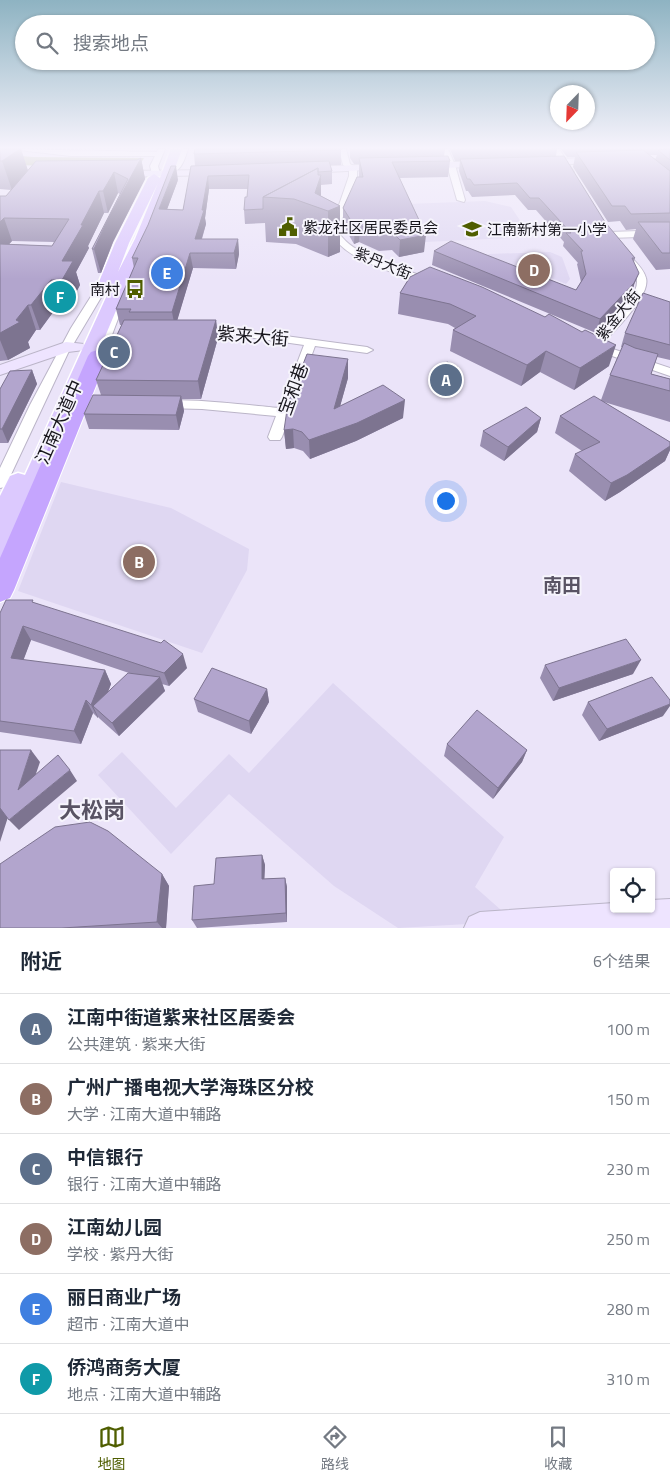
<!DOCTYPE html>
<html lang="zh">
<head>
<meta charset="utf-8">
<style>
	body { margin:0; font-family:"Titillium Web","Noto Sans SC",sans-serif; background:#f6f6f7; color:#1f2937 }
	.controls { position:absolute; right:15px; bottom:15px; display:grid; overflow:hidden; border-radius:5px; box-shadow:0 1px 4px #0004 }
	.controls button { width:45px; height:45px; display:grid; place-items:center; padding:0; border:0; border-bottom:1px solid #e0e1e3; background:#fff; color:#1f2937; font:25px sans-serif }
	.compass { position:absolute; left:550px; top:85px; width:45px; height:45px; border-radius:50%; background:#fff; box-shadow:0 1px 4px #0004; rotate:203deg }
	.you { position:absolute; left:445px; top:500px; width:18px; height:18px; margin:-12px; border:4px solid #fff; border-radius:50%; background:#1a73e8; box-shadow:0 0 0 8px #1a73e833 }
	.badge { display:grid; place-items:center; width:32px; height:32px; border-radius:50%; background:#4f5e00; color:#fff; font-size:16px; font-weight:700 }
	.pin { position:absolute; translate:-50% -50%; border:2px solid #fff; box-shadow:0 1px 5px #0006 }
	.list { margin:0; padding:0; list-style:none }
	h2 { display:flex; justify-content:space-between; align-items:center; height:65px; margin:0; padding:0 20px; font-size:21px }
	h2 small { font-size:16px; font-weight:400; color:#747a83 }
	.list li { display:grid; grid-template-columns:32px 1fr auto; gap:15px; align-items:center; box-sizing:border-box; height:70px; padding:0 20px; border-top:1px solid #e0e1e3 }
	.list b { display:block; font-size:19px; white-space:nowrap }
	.list p { margin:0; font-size:16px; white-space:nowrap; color:#747a83 }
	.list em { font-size:16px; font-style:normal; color:#747a83 }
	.icon { flex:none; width:28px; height:28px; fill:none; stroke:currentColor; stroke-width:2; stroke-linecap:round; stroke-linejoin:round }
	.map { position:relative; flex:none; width:670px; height:928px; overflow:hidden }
	.search { position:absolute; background:#fff; box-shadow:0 1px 4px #0004; left:15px; right:15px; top:15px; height:55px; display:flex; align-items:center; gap:12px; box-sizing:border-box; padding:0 18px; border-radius:28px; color:#747a83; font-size:19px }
	.sheet { height:485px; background:#fff }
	nav { display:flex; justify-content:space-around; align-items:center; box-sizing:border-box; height:70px; border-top:1px solid #e0e1e3; background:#fff; font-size:14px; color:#747a83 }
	nav a { display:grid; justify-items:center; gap:2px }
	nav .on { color:#4f5e00 }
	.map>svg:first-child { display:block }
	.built { fill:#dfd7f2 }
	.water { fill:#a7b288 }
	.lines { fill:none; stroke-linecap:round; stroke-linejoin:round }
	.street-casing { stroke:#bbb5c8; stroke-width:2 }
	.secondary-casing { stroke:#bbb5c8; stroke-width:2 }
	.primary-casing { stroke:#fff; stroke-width:3 }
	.highway-casing { stroke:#fff; stroke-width:2 }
	.street { fill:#fff; fill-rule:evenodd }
	.secondary { fill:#eee4ff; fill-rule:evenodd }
	.primary { fill:#dcc9fe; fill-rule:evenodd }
	.highway { fill:#c5a5fe; fill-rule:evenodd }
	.wall { fill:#998eb0; fill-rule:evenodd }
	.shaded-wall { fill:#7d7490 }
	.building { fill:#b2a5cd; stroke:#7d7490 }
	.labels { text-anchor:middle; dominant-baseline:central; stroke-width:4; stroke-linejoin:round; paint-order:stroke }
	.far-poi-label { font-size:15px; fill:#17151c; stroke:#f6f4fc; text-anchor:start }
	.far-street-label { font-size:15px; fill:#17151c; stroke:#f6f4fc }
	.street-label { font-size:18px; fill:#17151c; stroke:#f6f4fc }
	.neighbourhood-label { font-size:19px; font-weight:bold; fill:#595364; stroke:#f6f4fc }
	.near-neighbourhood-label { font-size:22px; font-weight:bold; fill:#595364; stroke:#f6f4fc }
</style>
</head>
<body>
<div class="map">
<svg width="670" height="928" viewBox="0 0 670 928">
	<rect width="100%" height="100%" fill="#ebe4f9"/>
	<path class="built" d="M 485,201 L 511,207 L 531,237 L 425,242 L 407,204 Z
		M 550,252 L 562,257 L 570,279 L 566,284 L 546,276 L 540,282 L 479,263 L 489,254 Z
		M 61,482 L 171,508 L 249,549 L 247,570 L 202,653 L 18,591 Z
		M 333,683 L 504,837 L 475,887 L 511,919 L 502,922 L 398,928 L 334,886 L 229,794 L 171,854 L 98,775 L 122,752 L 176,808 L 229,754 L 249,773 Z"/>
	<path class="water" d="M 0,154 L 33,157 L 144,158 L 141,163 L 126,168 L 16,165 Z"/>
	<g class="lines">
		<g class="street-casing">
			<path id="street" d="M 10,149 L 157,152 L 158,149 L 165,149 L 158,166 L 160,174 L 156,176 L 152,174 L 150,166 L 155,156 L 71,156 Z
				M 181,149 L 188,149 C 184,161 181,174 166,173 L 166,169 L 175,165 Z
				M 339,149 L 346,149 L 350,164 L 357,168 L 357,176 L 338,231 C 350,256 408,270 434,280 L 434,284 L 426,284 C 398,273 343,261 330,231 L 349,176 L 349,169 L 343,165 Z
				M 441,149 L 448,149 L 455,165 L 465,200 L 464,202 L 457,200 L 447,165 Z
				M 552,149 L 559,149 L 574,172 L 573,174 L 567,174 Z
				M 670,230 L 670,236 L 609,238 L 605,235 L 609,232 Z
				M 627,255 L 630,256 C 636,262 644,270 646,278 C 651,296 613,332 601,345 L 670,368 L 670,376 L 589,348 L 587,346 C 600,330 638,302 637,281 C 637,272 627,265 622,258 Z
				M 107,276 L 112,279 L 68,353 L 7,483 L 5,487 L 0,488 L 0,468 L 30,405 L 71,328 L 102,279 Z
				M 115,291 L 120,294 L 121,311 L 104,356 L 107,367 L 101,371 L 95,367 L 92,356 L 111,311 L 110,294 Z
				M 198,329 L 233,329 L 367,347 L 373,350 L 367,353 L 315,346 L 282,437 L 280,440 L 270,440 L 268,437 L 276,416 L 202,409 L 164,408 L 158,404 C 165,394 262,407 280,408 L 304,345 L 233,335 L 194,334 L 192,332 Z"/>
		</g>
		<g class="secondary-casing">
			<path id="secondary" d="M 670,152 L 670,158 L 624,159 L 619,156 L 624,153 Z
				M 599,158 L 604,161 L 603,163 L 541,165 L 536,162 L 541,159 Z
				M 484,161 L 488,162 L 489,164 L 488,166 L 424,169 L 419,166 L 424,163 Z
				M 384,164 L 388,165 L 389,167 L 388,169 L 306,173 L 301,170 L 306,167 Z
				M 214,170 L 218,171 L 219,173 L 218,175 L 119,177 L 114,174 L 119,171 Z
				M 66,342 L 84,344 L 87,347 L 84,350 L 68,352 L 0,375 L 0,365 Z
				M 670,899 L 670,928 L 464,928 L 469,917 L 480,912 L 614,903 L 614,909 L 651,909 L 651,900 Z"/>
		</g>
		<g class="primary-casing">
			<path id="primary" d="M 171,149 L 182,149 L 149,239 L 123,294 L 12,557 L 9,564 L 0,567 L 0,496 L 10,476 L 18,473 L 25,475 L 108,293 L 98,292 L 96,289 L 115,243 L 148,178 L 154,174 L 160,178 ZM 158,183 L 135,239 L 118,272 L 129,243 Z"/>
		</g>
		<g class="highway-casing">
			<path id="highway" d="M 98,350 L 105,352 L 108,356 L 14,590 L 10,598 L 0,602 L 0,558 L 88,356 L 91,352 Z"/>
		</g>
		<use href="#street" class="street"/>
		<use href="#secondary" class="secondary"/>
		<use href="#primary" class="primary"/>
		<use href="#highway" class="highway"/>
	</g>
	<path class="wall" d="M 0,149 L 21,149 L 28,171 L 137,160 L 141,158 L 145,179 L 113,242 L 101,273 L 98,273 L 92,249 L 120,194 L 118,193 L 108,213 L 104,213 L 88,246 L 89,248 L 76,272 L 80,285 L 70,304 L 59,304 L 40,330 L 36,330 L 28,342 L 30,348 L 8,360 L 0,361 L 0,196 L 6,196 L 11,190 L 0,189 ZM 12,241 L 54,242 L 52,246 L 9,244 Z
		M 341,149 L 341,165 L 330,165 L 332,171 L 332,184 L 321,185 L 321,196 L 340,206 L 340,252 L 328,257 L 296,244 L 266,242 L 265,223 L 245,224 L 244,210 L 247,197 L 248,189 L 209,189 L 205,218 L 206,224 L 202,239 L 238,239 L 239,254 L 236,269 L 193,268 L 177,320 L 216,320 L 218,338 L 201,399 L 182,399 L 184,411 L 179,430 L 89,429 L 84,414 L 101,395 L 96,380 L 122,325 L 120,325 L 116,309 L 134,268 L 132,258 L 178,180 L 167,209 L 183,210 L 195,166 L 194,154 Z
		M 350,149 L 445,149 L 444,156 L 450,161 L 448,177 L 400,178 L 424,252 L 399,257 L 392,250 L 379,251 L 359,242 L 354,244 L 343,225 L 343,208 L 359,177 L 359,164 L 354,164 L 350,158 Z
		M 450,149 L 557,149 L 556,156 L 605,222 L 635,258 L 634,262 L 634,286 L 629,297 L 596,333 L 432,265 L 434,251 L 576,290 L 581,282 L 577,264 L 578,263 L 563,246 L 564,242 L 536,210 L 528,210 L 515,195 L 472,197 L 468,191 L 466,191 L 459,171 L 460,161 L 455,161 Z
		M 561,149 L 670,149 L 670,269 L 656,270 L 633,239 L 636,229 L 626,230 L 620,221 L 608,222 L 573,167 L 575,157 L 567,157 ZM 649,155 L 657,155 L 655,160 Z
		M 410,277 L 609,366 L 574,390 L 540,372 L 521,386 L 450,351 L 453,330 L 455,328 L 448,324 L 398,314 L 400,293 Z
		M 670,302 L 670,360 L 657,357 L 651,374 L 670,379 L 670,422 L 604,402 L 670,442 L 670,450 L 665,461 L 620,492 L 605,501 L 569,471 L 575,454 L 582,451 L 555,433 L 560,416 L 601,400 L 610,375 L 622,347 L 621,347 L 625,333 Z
		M 348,359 L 348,378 L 340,406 L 403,418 L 356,441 L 310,459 L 303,451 L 294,448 L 286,449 L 284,430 Z
		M 32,370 L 37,384 L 8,443 L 0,443 L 0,389 Z
		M 433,373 L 456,377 L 442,387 L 432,382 Z
		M 541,418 L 537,432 L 504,461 L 480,446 L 483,431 Z
		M 35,603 L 187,668 L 169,686 L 162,684 L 165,691 L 119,736 L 100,719 L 98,717 L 98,718 L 93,713 L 81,744 L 0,732 L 0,613 ZM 31,640 L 132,674 L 108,692 L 111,684 L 105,670 L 23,660 Z
		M 545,665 L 633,674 L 553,701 L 540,678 Z
		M 267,689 L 269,702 L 251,734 L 198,712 L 194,699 Z
		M 588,702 L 663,716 L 599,741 L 582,715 Z
		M 447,744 L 527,750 L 522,762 L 493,799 L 444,756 Z
		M 262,855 L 265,865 L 264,879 L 285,878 L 287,887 L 287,922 L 197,928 L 192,920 L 214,884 Z
		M 162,874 L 169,886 L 166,928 L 0,928 Z"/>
	<path class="shaded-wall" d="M 20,149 L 21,149 L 30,177 L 12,190 L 2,161 Z
		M 141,158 L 145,179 L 113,242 L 101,273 L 94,249 L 108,219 Z
		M 176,166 L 178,180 L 162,223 L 159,209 Z
		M 114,172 L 118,193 L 108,213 L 103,191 Z
		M 321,175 L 321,209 L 315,193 Z
		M 208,176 L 209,189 L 205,218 L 206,224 L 197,254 L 195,239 L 202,210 Z
		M 99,191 L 104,213 L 88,246 L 89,248 L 76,272 L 80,285 L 70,304 L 62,280 L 62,261 Z
		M 340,206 L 340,252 L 328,257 L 328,211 Z
		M 4,218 L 12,241 L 0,254 L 0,222 Z
		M 360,225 L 359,242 L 354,244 L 355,227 Z
		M 426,235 L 424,252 L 399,257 L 400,240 Z
		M 238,239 L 239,254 L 236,269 L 234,253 Z
		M 190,253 L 193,268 L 175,328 L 172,312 Z
		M 639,273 L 629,297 L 596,333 L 600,319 Z
		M 51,280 L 59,304 L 40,330 L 31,305 Z
		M 28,305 L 36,330 L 28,342 L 30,348 L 8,360 L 0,340 L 0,333 L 16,320 Z
		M 216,320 L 218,338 L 201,399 L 198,381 Z
		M 616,345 L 609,366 L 574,390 L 580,368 Z
		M 546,351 L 540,372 L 521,386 L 527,365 Z
		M 348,359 L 348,378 L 334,428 L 334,409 Z
		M 458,367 L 456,377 L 442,387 L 444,378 Z
		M 32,370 L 37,384 L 8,443 L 2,429 Z
		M 181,396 L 184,411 L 179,430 L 176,415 Z
		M 405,400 L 403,418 L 356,441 L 310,459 L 309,440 Z
		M 541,418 L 537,432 L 504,461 L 508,447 Z
		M 293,429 L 294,448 L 286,449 L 284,430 Z
		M 670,446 L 670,450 L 665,461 L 620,492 L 605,501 L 611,483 Z
		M 23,626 L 31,640 L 19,672 L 11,658 Z
		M 183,654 L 187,668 L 169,686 L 164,673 Z
		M 641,660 L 633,674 L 553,701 L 559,688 Z
		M 105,670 L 111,684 L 100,712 L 93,706 L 98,717 L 98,718 L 91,705 Z
		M 160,677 L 165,691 L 119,736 L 112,723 Z
		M 267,689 L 269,702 L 251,734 L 249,721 Z
		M 86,700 L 93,713 L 81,744 L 74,731 Z
		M 670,704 L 670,706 L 663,716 L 599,741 L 607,729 Z
		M 31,750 L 40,762 L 27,800 L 18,790 Z
		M 527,750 L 522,762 L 493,799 L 498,788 Z
		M 70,770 L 77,781 L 19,830 L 9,820 Z
		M 0,807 L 8,817 L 0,842 Z
		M 262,855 L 265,865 L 264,889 L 262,879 Z
		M 162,874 L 169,886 L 166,928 L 162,928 L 157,922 Z
		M 285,878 L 287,887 L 287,922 L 286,913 Z"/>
	<path class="building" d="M 0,149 L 20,149 L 2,161 L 0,161 Z
		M 195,149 L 341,149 L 341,150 L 194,154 Z
		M 670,149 L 670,160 L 658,150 L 667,149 Z
		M 643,150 L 670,171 L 670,213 L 631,214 L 625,206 L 612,206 L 576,152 Z
		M 448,156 L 450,161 L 392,162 L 426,235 L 400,240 L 393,233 L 379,234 L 360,225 L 355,227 L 343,208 L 357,177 L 363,177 L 359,158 Z
		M 564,156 L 605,222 L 635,258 L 632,258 L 639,273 L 634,283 L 600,319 L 434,251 L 451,241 L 576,290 L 586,274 L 581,251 L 583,251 L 566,233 L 571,233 L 539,198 L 530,198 L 517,183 L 474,185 L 470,179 L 467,179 L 460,159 Z
		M 141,158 L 108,219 L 94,249 L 92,249 L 128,179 L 114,172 L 103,191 L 99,191 L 81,225 L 83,225 L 62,261 L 73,261 L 62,280 L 51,280 L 31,305 L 28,305 L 16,320 L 20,322 L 0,333 L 0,244 L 52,246 L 69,219 L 4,218 L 0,222 L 0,196 L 6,196 L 36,161 L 137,160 Z
		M 329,161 L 332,171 L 318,172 L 318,168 L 263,197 L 263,209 L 244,210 L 245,197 L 247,197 L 249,175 L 208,176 L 202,210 L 204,210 L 195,239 L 238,239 L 234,253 L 190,253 L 172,312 L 129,312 L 131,309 L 116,309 L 138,258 L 132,258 L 148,225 L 171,166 L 176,166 L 159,209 L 183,210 L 191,166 Z
		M 318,168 L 318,175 L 321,175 L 315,193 L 340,206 L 328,211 L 294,199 L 263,197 Z
		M 638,222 L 670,222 L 670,253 L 662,253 Z
		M 430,267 L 482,287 L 545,317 L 549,314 L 582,332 L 585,330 L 616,345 L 580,368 L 546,351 L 527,365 L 453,330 L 476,316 L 450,304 L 400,293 L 410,277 Z
		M 643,293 L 670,302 L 670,345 L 625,333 Z
		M 124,320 L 216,320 L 198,381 L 96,380 Z
		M 624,343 L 635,348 L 658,354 L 651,374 L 670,379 L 670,391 L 610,375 Z
		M 307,354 L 348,359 L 334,409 L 383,385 L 405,400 L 357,423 L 309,440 L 302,432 L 293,429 L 284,430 L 288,403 Z
		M 447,362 L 458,367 L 444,378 L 433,373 Z
		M 32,370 L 2,429 L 0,429 L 0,389 L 10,371 Z
		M 93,395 L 181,396 L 176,415 L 84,414 Z
		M 594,396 L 670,442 L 670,446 L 627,475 L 611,483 L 575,454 L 600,442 L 560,416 Z
		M 526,407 L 541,418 L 508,447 L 483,431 Z
		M 6,600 L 33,600 L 32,602 L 161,643 L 164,640 L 183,654 L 164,673 L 23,626 L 11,658 L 105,670 L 91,705 L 86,700 L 74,731 L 0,721 L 0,613 Z
		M 626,639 L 641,660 L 559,688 L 545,665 Z
		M 212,668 L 267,689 L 249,721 L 194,699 Z
		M 128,673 L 160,677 L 112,723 L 93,706 Z
		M 652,677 L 670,700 L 670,704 L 607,729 L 588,702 Z
		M 477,710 L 527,750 L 498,788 L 447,744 Z
		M 0,750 L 31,750 L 18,790 L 58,755 L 70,770 L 9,820 L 0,808 Z
		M 90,822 L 108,831 L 162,874 L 157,922 L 62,928 L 0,928 L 0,864 L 55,827 Z
		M 262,855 L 262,879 L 285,878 L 286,913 L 192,920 L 194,886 L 214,884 L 216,858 Z"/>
	<linearGradient id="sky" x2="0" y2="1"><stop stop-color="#8eb3c2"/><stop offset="0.53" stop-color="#f6f3fc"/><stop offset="1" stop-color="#f6f3fc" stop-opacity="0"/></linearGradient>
	<rect width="670" height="279" fill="url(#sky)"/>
	<defs>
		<g id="civic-bare" transform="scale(1.5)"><path d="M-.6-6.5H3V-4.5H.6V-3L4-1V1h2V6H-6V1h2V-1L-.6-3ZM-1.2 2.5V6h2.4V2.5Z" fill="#4f5e00" stroke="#f6f4fc" stroke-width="2.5" paint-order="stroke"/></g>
		<g id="school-bare" transform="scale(1.5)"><path d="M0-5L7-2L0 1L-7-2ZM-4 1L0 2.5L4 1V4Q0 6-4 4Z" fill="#4f5e00" stroke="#f6f4fc" stroke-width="2.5" paint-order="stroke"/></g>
		<g id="bus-bare" transform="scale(1.5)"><path d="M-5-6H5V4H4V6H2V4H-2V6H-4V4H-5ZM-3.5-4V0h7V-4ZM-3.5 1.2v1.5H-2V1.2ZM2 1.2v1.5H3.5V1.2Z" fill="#4f5e00" stroke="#f6f4fc" stroke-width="2.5" paint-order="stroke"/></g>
	</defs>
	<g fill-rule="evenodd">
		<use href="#civic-bare" x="288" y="227"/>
		<use href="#school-bare" x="472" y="229"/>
		<use href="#bus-bare" x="135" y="289"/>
	</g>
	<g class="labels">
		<g class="far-poi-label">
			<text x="303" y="227">紫龙社区居民委员会</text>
			<text x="487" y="229">江南新村第一小学</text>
			<text x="120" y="289" text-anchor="end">南村</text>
		</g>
		<g class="far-street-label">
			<text transform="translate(383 263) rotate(22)">紫丹大街</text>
			<text transform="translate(618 315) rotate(-51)">紫金大街</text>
		</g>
		<g class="street-label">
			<text transform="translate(253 336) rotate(5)">紫来大街</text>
			<text transform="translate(293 389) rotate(-70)">宝和巷</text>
			<text transform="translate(59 422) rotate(-66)">江南大道中</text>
		</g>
		<g class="neighbourhood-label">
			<text x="562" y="584">南田</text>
		</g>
		<g class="near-neighbourhood-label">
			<text x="92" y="810">大松岗</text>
		</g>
	</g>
</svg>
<div class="controls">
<button><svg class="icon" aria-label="locate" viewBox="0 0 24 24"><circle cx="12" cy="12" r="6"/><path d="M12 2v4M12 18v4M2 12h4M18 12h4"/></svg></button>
</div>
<svg class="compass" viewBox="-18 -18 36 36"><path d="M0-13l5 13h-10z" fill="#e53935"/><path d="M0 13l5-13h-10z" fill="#747a83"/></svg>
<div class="you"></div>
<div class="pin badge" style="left:446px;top:380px;background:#5c6f8a">A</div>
<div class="pin badge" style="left:139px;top:562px;background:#8d6e63">B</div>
<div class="pin badge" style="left:114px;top:352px;background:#5c6f8a">C</div>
<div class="pin badge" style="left:534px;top:270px;background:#8d6e63">D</div>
<div class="pin badge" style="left:167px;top:273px;background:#3f7fe0">E</div>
<div class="pin badge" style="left:60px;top:297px;background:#0f9aa8">F</div>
<div class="search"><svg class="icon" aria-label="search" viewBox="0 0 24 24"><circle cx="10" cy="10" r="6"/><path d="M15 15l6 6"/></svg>搜索地点</div>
</div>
<section class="sheet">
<h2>附近<small>6个结果</small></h2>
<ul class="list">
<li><span class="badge" style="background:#5c6f8a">A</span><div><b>江南中街道紫来社区居委会</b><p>公共建筑 · 紫来大街</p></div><em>100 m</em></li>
<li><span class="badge" style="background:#8d6e63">B</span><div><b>广州广播电视大学海珠区分校</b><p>大学 · 江南大道中辅路</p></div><em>150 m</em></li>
<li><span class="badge" style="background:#5c6f8a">C</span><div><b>中信银行</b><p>银行 · 江南大道中辅路</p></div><em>230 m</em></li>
<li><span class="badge" style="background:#8d6e63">D</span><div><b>江南幼儿园</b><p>学校 · 紫丹大街</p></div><em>250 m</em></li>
<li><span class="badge" style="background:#3f7fe0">E</span><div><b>丽日商业广场</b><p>超市 · 江南大道中</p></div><em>280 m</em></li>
<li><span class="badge" style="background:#0f9aa8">F</span><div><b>侨鸿商务大厦</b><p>地点 · 江南大道中辅路</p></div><em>310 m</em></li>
</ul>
</section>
<nav>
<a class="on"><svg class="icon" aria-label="map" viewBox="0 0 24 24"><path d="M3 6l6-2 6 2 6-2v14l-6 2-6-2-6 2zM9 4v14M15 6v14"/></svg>地图</a>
<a><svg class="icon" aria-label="directions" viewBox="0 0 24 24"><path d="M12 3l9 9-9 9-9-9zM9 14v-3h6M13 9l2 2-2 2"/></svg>路线</a>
<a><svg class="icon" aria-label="saved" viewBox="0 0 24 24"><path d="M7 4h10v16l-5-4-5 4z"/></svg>收藏</a>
</nav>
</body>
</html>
